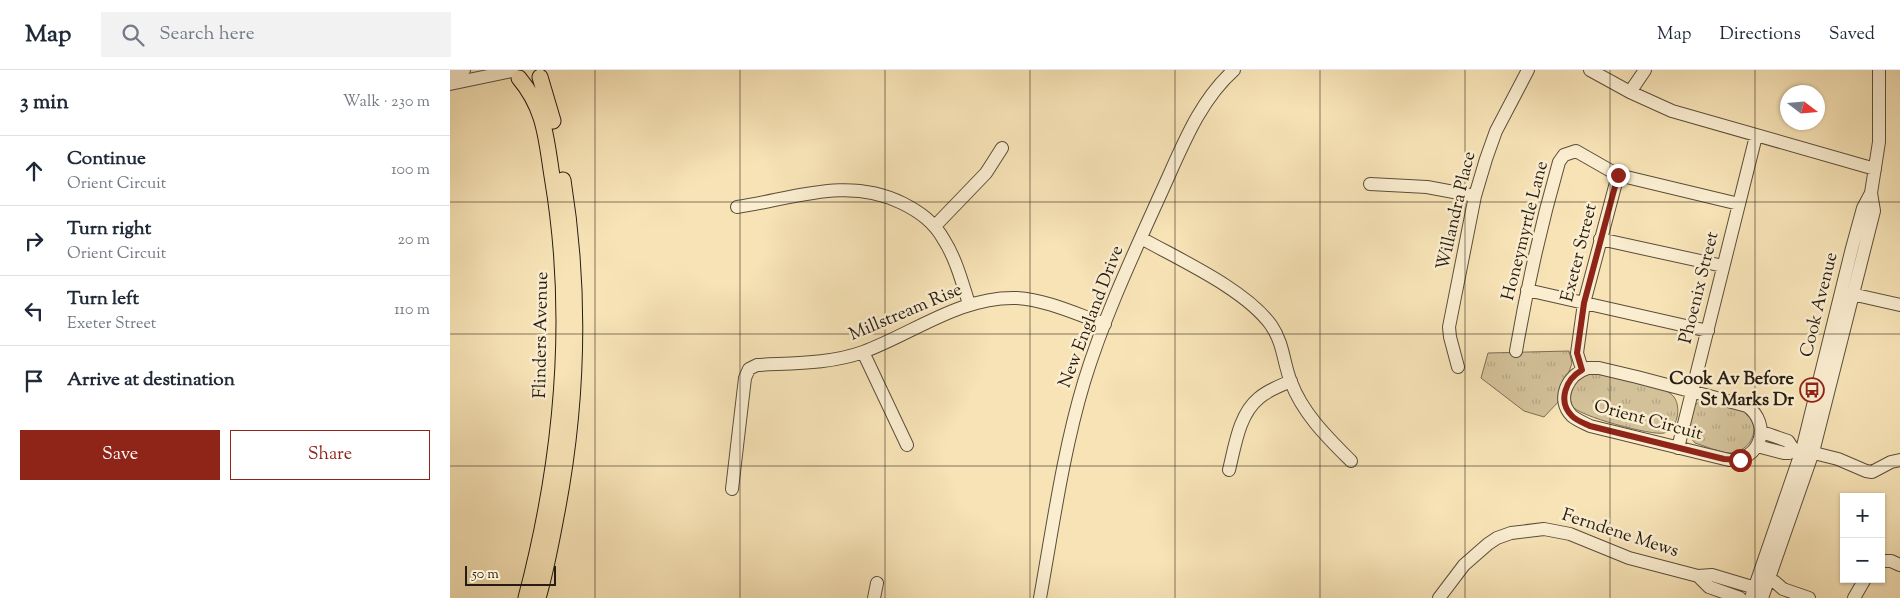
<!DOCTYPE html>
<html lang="en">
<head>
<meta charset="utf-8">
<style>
	body { margin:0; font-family:"Sorts Mill Goudy",serif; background:#f2f2f3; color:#1f2937 }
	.controls { position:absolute; right:15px; bottom:15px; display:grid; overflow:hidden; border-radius:0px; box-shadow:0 1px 4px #0004 }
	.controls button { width:45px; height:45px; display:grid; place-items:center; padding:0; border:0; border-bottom:1px solid #e0e1e3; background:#fff; color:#1f2937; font:25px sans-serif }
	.compass { position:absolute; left:1330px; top:15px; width:45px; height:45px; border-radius:50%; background:#fff; box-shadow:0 1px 4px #0004; rotate:106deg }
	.scale { position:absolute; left:15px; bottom:12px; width:91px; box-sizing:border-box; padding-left:5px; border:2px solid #261c11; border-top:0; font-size:14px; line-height:18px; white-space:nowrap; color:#261c11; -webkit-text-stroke:4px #faedd0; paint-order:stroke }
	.stop { position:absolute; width:15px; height:15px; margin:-11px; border:4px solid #8f2418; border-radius:50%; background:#fff }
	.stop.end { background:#8f2418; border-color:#fff; box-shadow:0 1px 5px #0008 }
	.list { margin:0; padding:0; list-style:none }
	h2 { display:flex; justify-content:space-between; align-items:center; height:65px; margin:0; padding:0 20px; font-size:21px }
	h2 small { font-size:16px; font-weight:400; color:#747a83 }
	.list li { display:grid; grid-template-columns:32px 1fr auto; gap:15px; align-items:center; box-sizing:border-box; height:70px; padding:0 20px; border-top:1px solid #e0e1e3 }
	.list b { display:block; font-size:19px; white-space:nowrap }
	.list p { margin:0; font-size:16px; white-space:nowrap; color:#747a83 }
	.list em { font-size:16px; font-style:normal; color:#747a83 }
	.actions { display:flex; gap:10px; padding:15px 20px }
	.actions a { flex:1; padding:11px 0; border:1px solid #8f2418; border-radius:0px; text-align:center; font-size:18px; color:#8f2418 }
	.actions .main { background:#8f2418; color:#fff }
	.icon { flex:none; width:28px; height:28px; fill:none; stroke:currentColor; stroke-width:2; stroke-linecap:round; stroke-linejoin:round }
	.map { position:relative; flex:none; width:1450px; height:528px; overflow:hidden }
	header { display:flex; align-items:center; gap:30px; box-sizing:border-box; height:70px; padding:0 25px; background:#fff; border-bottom:1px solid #e0e1e3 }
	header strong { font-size:24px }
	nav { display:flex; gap:28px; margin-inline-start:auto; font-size:18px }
	.search { width:350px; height:45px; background:#f2f2f3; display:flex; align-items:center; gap:12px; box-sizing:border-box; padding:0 18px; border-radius:0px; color:#747a83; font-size:19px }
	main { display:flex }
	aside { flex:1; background:#fff }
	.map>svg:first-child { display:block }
	.grass { fill:url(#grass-tufts); stroke:#7c6e56 }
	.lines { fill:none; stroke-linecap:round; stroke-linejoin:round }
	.minor-casing { stroke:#5a4e3a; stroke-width:14 }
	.major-casing { stroke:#261c11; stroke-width:17 }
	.minor { stroke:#faedd0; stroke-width:12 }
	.major { stroke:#f7e3b6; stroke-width:15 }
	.route { stroke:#8f2418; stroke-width:6 }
	.grid { fill:none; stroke:#261c11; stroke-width:1; stroke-opacity:0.55 }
	.labels { text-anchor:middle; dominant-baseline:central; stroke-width:5; stroke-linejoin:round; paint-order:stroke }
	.street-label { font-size:18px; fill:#261c11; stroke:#faedd0 }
	.poi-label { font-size:18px; font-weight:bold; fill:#261c11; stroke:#faedd0; text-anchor:end }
</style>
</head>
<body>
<header>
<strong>Map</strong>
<div class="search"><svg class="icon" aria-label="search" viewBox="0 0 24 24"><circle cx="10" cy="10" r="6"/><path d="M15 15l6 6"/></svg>Search here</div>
<nav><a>Map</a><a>Directions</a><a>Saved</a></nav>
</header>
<main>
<aside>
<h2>3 min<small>Walk · 230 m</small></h2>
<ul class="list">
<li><svg class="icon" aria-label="ahead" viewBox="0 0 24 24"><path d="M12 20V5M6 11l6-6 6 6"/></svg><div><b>Continue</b><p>Orient Circuit</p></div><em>100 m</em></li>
<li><svg class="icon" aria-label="right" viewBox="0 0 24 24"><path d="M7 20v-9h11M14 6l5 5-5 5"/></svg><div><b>Turn right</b><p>Orient Circuit</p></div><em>20 m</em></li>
<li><svg class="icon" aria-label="left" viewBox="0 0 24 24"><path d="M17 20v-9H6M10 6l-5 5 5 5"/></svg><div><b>Turn left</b><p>Exeter Street</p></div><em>110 m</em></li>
<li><svg class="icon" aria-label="arrive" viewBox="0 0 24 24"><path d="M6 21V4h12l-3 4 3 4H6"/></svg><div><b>Arrive at destination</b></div></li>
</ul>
<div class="actions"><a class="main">Save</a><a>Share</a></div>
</aside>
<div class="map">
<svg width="1450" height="528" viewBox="0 0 1450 528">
	<defs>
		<pattern id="grass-tufts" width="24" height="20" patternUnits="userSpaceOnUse" patternTransform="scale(1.25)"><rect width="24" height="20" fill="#d3c19a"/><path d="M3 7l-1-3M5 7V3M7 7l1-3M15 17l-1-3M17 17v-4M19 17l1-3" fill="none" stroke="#b5a584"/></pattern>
	</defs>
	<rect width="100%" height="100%" fill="#f7e3b6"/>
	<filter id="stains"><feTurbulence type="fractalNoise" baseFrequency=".004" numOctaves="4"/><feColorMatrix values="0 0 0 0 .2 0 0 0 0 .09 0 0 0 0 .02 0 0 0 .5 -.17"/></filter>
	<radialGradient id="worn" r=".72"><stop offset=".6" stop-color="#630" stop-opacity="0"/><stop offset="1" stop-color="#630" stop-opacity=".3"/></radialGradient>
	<path class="grass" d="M 1119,281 L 1122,293 L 1109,331 L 1094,347 L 1074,341 L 1031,308 L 1038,283 Z
		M 1140,302 L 1215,320 C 1218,322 1222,324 1224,327 C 1232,338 1227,360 1214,363 C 1202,366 1128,346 1122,336 C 1118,328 1122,321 1124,313 Z
		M 1256,328 L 1295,340 C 1298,345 1303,351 1304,357 C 1305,371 1293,383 1279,383 C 1268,382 1255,376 1245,373 C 1232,359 1239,333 1256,328 Z"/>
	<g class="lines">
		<g class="minor-casing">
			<path id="minor" d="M 1140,0 L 1180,22 L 1222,41 L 1425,99
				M 0,3 L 14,0
				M 0,14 L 62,1
				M 1180,22 L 1195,0
				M 920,114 L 977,117 L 1025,126
				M 287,137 C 343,129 397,106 452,133 C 470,142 484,152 494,170 C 506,189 512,212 519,234
				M 485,156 L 536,103 L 552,78
				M 691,168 C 730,190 795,219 821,255 C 834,274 833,292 841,312 C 853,344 878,368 901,391
				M 1150,169 L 1273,196
				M 1077,220 L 1258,261
				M 1397,223 L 1450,235
				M 1066,281 C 1077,217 1091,155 1109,92 L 1114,85 L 1126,81 L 1168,105 L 1289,134
				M 413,282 L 457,375
				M 1008,297 L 1000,267 L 999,257 L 1025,126 L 1036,89 L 1046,61 L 1078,0
				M 1138,298 L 1149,298 L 1187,307 L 1297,336 C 1322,354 1311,391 1279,390 L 1140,356 C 1134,353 1127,350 1122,346 C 1105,329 1118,304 1138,298 Z
				M 1132,299 L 1127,283 L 1134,233 L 1168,105
				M 1312,362 L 1338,371 L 1344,380
				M 1307,376 L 1334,383 L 1339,383 L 1344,380 L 1352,380 L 1388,389 L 1416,401 L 1422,402 L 1441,392 L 1450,390
				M 1228,378 L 1306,66
				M 779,400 C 785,376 789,344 809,328 C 818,320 830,316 841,311
				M 282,419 L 295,308 L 299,299 L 307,295 C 342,293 380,294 413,282 C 464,263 511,226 567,228 C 597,230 626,244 655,254
				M 1431,491 L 1441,491 L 1450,495
				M 1248,506 L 1259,517 L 1290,528
				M 1310,507 L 1325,512 L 1333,519 L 1359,528
				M 424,528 L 427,513
				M 590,528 C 603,456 613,382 634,312 C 654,247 683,185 711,123 C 731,80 748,32 784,0
				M 989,528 L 1014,495 L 1038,474 L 1047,468 L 1061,463 L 1094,459 L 1120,464 L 1179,488 L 1248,506 L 1262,505 L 1312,520
				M 1301,528 L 1352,380 L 1402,178 L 1413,138 L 1421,123
				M 1312,528 L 1363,382 L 1424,141 L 1421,123 L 1429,72 L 1429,0
				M 1404,528 L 1415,509"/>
		</g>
		<g class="major-casing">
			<path id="major" d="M 90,7 L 103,51
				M 69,8 C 95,39 96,68 102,106 C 126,247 112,391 76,528
				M 88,528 C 96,501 101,474 106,447 C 128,335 131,222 113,110"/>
		</g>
		<use href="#minor" class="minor"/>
		<use href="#major" class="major"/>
	</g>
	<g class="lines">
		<path class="route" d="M 1168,105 L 1134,233 L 1127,283 L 1132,300 C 1116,309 1107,331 1122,346 C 1127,351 1134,353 1140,356 L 1274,389 L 1290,390"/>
	</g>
	<path class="grid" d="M 145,0 L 145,528M 290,0 L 290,528M 435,0 L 435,528M 580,0 L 580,528M 725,0 L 725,528M 870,0 L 870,528M 1015,0 L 1015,528M 1160,0 L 1160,528M 1305,0 L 1305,528M 0,132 L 1450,132M 0,264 L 1450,264M 0,396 L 1450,396"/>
	<defs>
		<g id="bus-ring" transform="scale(1.25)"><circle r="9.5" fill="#faedd0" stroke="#8f2418" stroke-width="1.5"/><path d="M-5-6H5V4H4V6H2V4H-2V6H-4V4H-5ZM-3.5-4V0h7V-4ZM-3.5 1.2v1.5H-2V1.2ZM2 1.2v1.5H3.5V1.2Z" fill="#8f2418"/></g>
	</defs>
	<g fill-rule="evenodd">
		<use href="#bus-ring" x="1362" y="320"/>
	</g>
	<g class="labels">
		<g class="street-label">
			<text transform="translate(1007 141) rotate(-77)">Willandra Place</text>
			<text transform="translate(1076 161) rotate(-76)">Honeymyrtle Lane</text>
			<text transform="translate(1130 183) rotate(-76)">Exeter Street</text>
			<text transform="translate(1250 218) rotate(-76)">Phoenix Street</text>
			<text transform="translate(1370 235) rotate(-76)">Cook Avenue</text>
			<text transform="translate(456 243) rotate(-23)">Millstream Rise</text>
			<text transform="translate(642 247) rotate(-69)">New England Drive</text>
			<text transform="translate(92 265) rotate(-89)">Flinders Avenue</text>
			<text transform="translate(1198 351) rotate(15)">Orient Circuit</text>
			<text transform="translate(1170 464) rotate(18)">Ferndene Mews</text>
		</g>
		<g class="poi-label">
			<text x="1344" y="310">Cook Av Before<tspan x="1344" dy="21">St Marks Dr</tspan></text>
		</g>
	</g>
	<rect width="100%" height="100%" filter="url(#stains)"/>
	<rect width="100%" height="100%" fill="url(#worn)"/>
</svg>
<div class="controls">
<button>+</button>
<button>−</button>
</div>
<svg class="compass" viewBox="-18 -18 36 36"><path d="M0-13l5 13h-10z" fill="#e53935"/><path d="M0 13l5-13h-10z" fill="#747a83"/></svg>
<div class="scale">50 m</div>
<div class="stop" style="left:1290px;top:390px"></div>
<div class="stop end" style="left:1168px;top:105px"></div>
</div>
</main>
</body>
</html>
